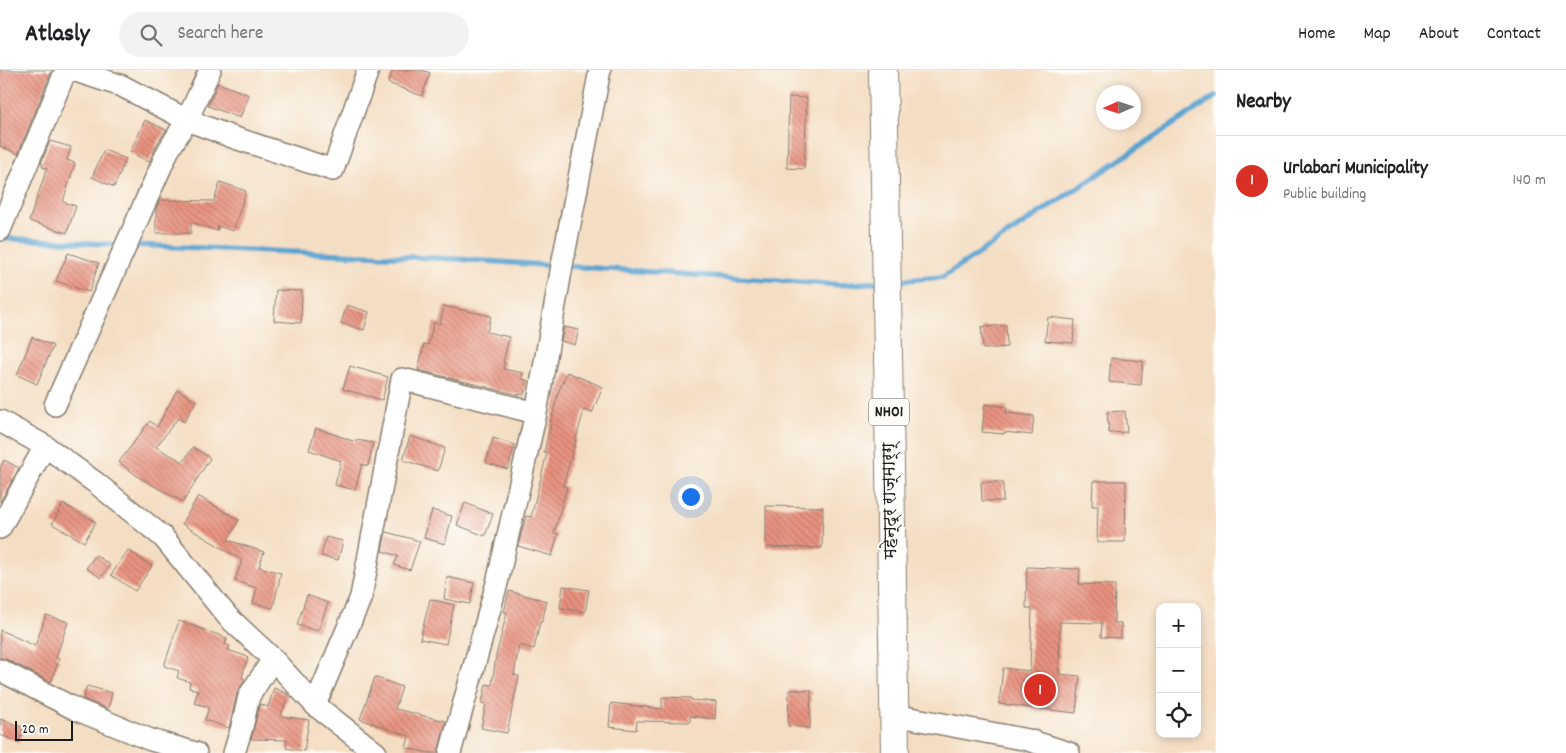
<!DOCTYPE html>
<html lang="en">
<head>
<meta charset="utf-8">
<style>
	body { margin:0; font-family:Dekko,"Playpen Sans Deva",sans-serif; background:#f2f2f2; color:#202124 }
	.controls { position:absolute; right:15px; bottom:15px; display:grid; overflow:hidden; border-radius:10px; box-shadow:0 2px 8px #0003 }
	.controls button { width:45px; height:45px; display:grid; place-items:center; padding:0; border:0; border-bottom:1px solid #e0e0e0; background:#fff; color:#202124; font:25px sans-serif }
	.compass { position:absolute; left:1096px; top:15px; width:45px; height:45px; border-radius:50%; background:#fff; box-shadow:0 2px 8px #0003; rotate:267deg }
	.scale { position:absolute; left:15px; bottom:12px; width:58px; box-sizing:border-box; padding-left:5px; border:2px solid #1c1c1c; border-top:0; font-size:14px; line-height:18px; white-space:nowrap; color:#1c1c1c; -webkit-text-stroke:4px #fdfcf7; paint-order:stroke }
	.you { position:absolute; left:690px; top:426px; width:18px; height:18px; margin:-12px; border:4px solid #fff; border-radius:50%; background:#1a73e8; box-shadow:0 0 0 8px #1a73e833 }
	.badge { display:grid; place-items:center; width:32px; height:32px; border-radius:50%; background:#d93025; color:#fff; font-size:16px; font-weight:700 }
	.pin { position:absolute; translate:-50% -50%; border:2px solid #fff; box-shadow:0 1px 5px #0006 }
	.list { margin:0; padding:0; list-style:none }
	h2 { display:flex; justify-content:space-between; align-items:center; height:65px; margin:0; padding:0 20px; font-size:21px }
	h2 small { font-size:16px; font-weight:400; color:#757577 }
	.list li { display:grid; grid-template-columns:32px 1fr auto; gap:15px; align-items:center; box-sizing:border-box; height:90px; padding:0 20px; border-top:1px solid #e0e0e0 }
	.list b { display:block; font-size:19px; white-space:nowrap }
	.list p { margin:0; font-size:16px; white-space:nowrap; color:#757577 }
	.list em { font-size:16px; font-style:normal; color:#757577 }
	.icon { flex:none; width:28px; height:28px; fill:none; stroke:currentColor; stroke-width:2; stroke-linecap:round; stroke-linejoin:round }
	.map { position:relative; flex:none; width:1216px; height:683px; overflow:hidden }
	header { display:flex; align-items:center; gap:30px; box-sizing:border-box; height:70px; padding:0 25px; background:#fff; border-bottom:1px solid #e0e0e0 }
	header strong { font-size:24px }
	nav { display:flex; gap:28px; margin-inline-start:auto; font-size:18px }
	.search { width:350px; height:45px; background:#f2f2f2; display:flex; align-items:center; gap:12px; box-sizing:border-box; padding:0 18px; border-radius:28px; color:#757577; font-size:19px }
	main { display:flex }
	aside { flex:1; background:#fff }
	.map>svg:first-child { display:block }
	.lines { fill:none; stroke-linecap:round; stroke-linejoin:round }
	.stream { stroke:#59a3d1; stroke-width:5.5 }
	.building { fill:url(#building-back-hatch) }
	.minor-casing { stroke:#887d70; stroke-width:24 }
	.highway-casing { stroke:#887d70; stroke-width:30 }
	.minor { stroke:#fff; stroke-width:21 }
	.highway { stroke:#fff; stroke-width:28 }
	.labels { text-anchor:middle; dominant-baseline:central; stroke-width:4.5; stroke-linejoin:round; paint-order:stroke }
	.shield { fill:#fdfcf7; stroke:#605f5e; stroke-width:1 }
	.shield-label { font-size:16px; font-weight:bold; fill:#1c1c1c }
	.street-label { font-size:18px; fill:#1c1c1c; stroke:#fdfcf7 }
</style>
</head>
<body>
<header>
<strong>Atlasly</strong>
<div class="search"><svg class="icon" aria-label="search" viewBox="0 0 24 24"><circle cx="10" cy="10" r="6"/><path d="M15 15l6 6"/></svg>Search here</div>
<nav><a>Home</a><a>Map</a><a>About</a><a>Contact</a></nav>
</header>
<main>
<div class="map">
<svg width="1216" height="683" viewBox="0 0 1216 683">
	<defs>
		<pattern id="building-back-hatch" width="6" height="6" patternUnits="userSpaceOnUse" patternTransform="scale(1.25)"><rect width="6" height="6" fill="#e99380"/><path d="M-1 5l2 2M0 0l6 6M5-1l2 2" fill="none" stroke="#bc7768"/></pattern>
	</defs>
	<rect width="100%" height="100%" fill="#fdfcf7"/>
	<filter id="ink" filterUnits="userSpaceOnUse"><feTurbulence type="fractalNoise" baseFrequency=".02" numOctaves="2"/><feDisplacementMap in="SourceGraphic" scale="10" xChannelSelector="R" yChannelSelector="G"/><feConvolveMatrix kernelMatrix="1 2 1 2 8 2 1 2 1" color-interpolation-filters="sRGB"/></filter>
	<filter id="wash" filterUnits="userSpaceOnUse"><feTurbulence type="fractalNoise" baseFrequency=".0096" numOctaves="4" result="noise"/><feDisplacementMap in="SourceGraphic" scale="20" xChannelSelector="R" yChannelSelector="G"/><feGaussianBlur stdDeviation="1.12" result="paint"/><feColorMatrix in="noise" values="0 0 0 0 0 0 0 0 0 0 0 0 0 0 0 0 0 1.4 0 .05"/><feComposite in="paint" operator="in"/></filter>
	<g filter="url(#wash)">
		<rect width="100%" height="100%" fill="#f4dec3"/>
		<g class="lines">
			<path class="stream" d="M 0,168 L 120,175
				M 132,175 L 457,189 L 557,196
				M 566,196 L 841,215 L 879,212
				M 893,211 L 943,207 L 1216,26"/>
		</g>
		<g id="blocks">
			<path class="building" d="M 0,0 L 52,0 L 18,84 L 0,76 Z
				M 393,0 L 422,0 L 430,3 L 422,26 L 388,13 Z
				M 218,13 L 249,25 L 240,48 L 208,36 Z
				M 789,27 L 807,28 L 804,99 L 787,98 Z
				M 145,50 L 166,60 L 157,74 L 149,92 L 130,82 Z
				M 50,71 L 71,77 L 67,90 L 75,93 L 63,132 L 76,136 L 67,163 L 29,151 L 47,98 L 42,97 L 43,94 L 41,93 Z
				M 104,80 L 126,89 L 114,117 L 92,107 Z
				M 220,112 L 246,121 L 233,161 L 218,156 L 217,161 L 191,152 L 191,163 L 156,163 L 156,139 L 160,130 L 214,131 Z
				M 68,183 L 99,193 L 89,222 L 56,211 Z
				M 276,220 L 302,221 L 301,253 L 274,251 Z
				M 347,235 L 369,242 L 364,260 L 341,253 Z
				M 444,236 L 491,246 L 487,262 L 509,267 L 503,293 L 505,293 L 503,299 L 523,303 L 522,309 L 527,310 L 524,325 L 519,324 L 519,325 L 418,300 L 424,274 L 428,275 L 434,252 L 440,254 Z
				M 1048,247 L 1075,250 L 1073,273 L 1045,271 Z
				M 1006,255 L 1007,277 L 983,279 L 981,257 Z
				M 564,257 L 579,260 L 575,275 L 561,271 Z
				M 32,267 L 53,276 L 37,314 L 17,305 Z
				M 1111,288 L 1143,291 L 1141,315 L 1109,312 Z
				M 350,296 L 388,307 L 382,330 L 343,319 Z
				M 567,302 L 603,317 L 592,343 L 584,340 L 563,416 L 567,417 L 554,463 L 558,464 L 552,486 L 518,476 L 526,446 L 531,447 L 547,383 L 544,382 L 558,323 Z
				M 177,320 L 196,331 L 184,352 L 178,348 L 156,377 L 183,392 L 193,377 L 210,388 L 183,432 L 140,408 L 119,392 L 150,351 L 157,357 Z
				M 985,334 L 1007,337 L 1006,343 L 1034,346 L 1032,365 L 1004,362 L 1004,364 L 982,362 Z
				M 1125,341 L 1127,362 L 1109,363 L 1107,342 Z
				M 316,358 L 356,372 L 356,370 L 373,373 L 368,396 L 362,394 L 355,420 L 335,415 L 341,391 L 309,380 Z
				M 410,366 L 445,378 L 438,401 L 403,390 Z
				M 493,368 L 515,375 L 508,399 L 486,393 Z
				M 4,390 L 19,398 L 0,432 L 0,398 Z
				M 1093,411 L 1126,411 L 1125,472 L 1097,472 L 1098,436 L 1092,436 Z
				M 981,412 L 1003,412 L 1003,431 L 982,431 Z
				M 198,426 L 239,450 L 228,470 L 264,482 L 259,497 L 281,503 L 273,538 L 253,533 L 257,518 L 235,511 L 242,490 L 182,454 Z
				M 465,433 L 493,444 L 485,466 L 457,455 Z
				M 63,434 L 96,452 L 84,472 L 52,454 Z
				M 766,436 L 823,437 L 822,478 L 766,477 Z
				M 432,440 L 452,446 L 445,474 L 424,468 Z
				M 386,462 L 420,471 L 410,500 L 394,495 L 398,486 L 382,481 Z
				M 326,467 L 343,471 L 338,490 L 321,486 Z
				M 128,480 L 152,496 L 135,521 L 111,505 Z
				M 96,485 L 110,495 L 101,508 L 86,498 Z
				M 1027,497 L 1080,499 L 1079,514 L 1115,515 L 1114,553 L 1121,553 L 1121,568 L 1101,567 L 1102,553 L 1060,552 L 1059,604 L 1080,606 L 1076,643 L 999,634 L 1003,598 L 1030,601 L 1032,538 L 1026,538 Z
				M 447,507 L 474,513 L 470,534 L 444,529 Z
				M 563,516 L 589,520 L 585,542 L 560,538 Z
				M 509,521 L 547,531 L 542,552 L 540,552 L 534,579 L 519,575 L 514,605 L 519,606 L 507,663 L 481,658 L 486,634 L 482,633 L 486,614 L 492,615 L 496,586 L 507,542 L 504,542 Z
				M 307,525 L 328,533 L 318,561 L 297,555 Z
				M 430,529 L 454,535 L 446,574 L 420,569 Z
				M 46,545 L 68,552 L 56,588 L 59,589 L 51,612 L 6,589 L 0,588 L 0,560 L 35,576 Z
				M 179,551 L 227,568 L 225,574 L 230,576 L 228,580 L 248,587 L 242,607 L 245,609 L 237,623 L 229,658 L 205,650 L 209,637 L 194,633 L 198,620 L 189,618 L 190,612 L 177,608 L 179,601 L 164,596 Z
				M 375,607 L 402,617 L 395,639 L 446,651 L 438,683 L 429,683 L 406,678 L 409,666 L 360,649 Z
				M 87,616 L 112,623 L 108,639 L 83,629 Z
				M 274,618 L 288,624 L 281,646 L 309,650 L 304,681 L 286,678 L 287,670 L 251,669 L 260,634 L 268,637 Z
				M 789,620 L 811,620 L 810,658 L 788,656 Z
				M 662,627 L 691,628 L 691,630 L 716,632 L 715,649 L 690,646 L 690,652 L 637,651 L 636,660 L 609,657 L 611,633 L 662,639 Z
				M 0,649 L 25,658 L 19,672 L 0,665 Z"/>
		</g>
	</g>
	<g filter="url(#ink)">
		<use href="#blocks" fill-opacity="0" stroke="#887d70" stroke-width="1"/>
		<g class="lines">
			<g class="minor-casing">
				<path id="minor" d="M 73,0 L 122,16 L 187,50 L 232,67 L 333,100 L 368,0
					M 0,160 L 66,0
					M 55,335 L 168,81 L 187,50 L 210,0
					M 536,343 L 563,190 L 600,0
					M 0,351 L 45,376 L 96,413 L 163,467 L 228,547 L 273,589 L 315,635 L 376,683
					M 0,458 L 45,376
					M 0,600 L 75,639 L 151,670 L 196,683
					M 315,635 L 361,527 L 402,309 L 536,343 L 497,513 L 450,683
					M 894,645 L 1028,670 L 1069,683
					M 234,683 L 242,657 L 249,626 L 273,589"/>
			</g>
			<g class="highway-casing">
				<path id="highway" d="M 883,0 L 895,683"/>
			</g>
			<use href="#minor" class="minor"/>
			<use href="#highway" class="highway"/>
		</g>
	</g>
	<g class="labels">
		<rect class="shield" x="869" y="328.5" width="40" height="27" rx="4"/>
		<g class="shield-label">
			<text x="889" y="342">NH01</text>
		</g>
		<g class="street-label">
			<text transform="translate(891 431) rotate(-91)">महेन्द्र राज्मार्ग्</text>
		</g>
	</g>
</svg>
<div class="controls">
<button>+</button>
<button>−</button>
<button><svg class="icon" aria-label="locate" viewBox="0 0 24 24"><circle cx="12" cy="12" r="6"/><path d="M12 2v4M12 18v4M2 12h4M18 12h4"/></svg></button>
</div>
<svg class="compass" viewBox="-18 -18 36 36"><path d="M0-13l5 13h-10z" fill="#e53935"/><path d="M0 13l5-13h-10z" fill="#757577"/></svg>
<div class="scale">20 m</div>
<div class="you"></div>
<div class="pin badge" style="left:1040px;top:620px">1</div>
</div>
<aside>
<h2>Nearby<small></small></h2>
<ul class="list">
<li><span class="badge">1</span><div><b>Urlabari Municipality</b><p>Public building</p></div><em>140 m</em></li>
</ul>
</aside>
</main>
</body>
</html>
